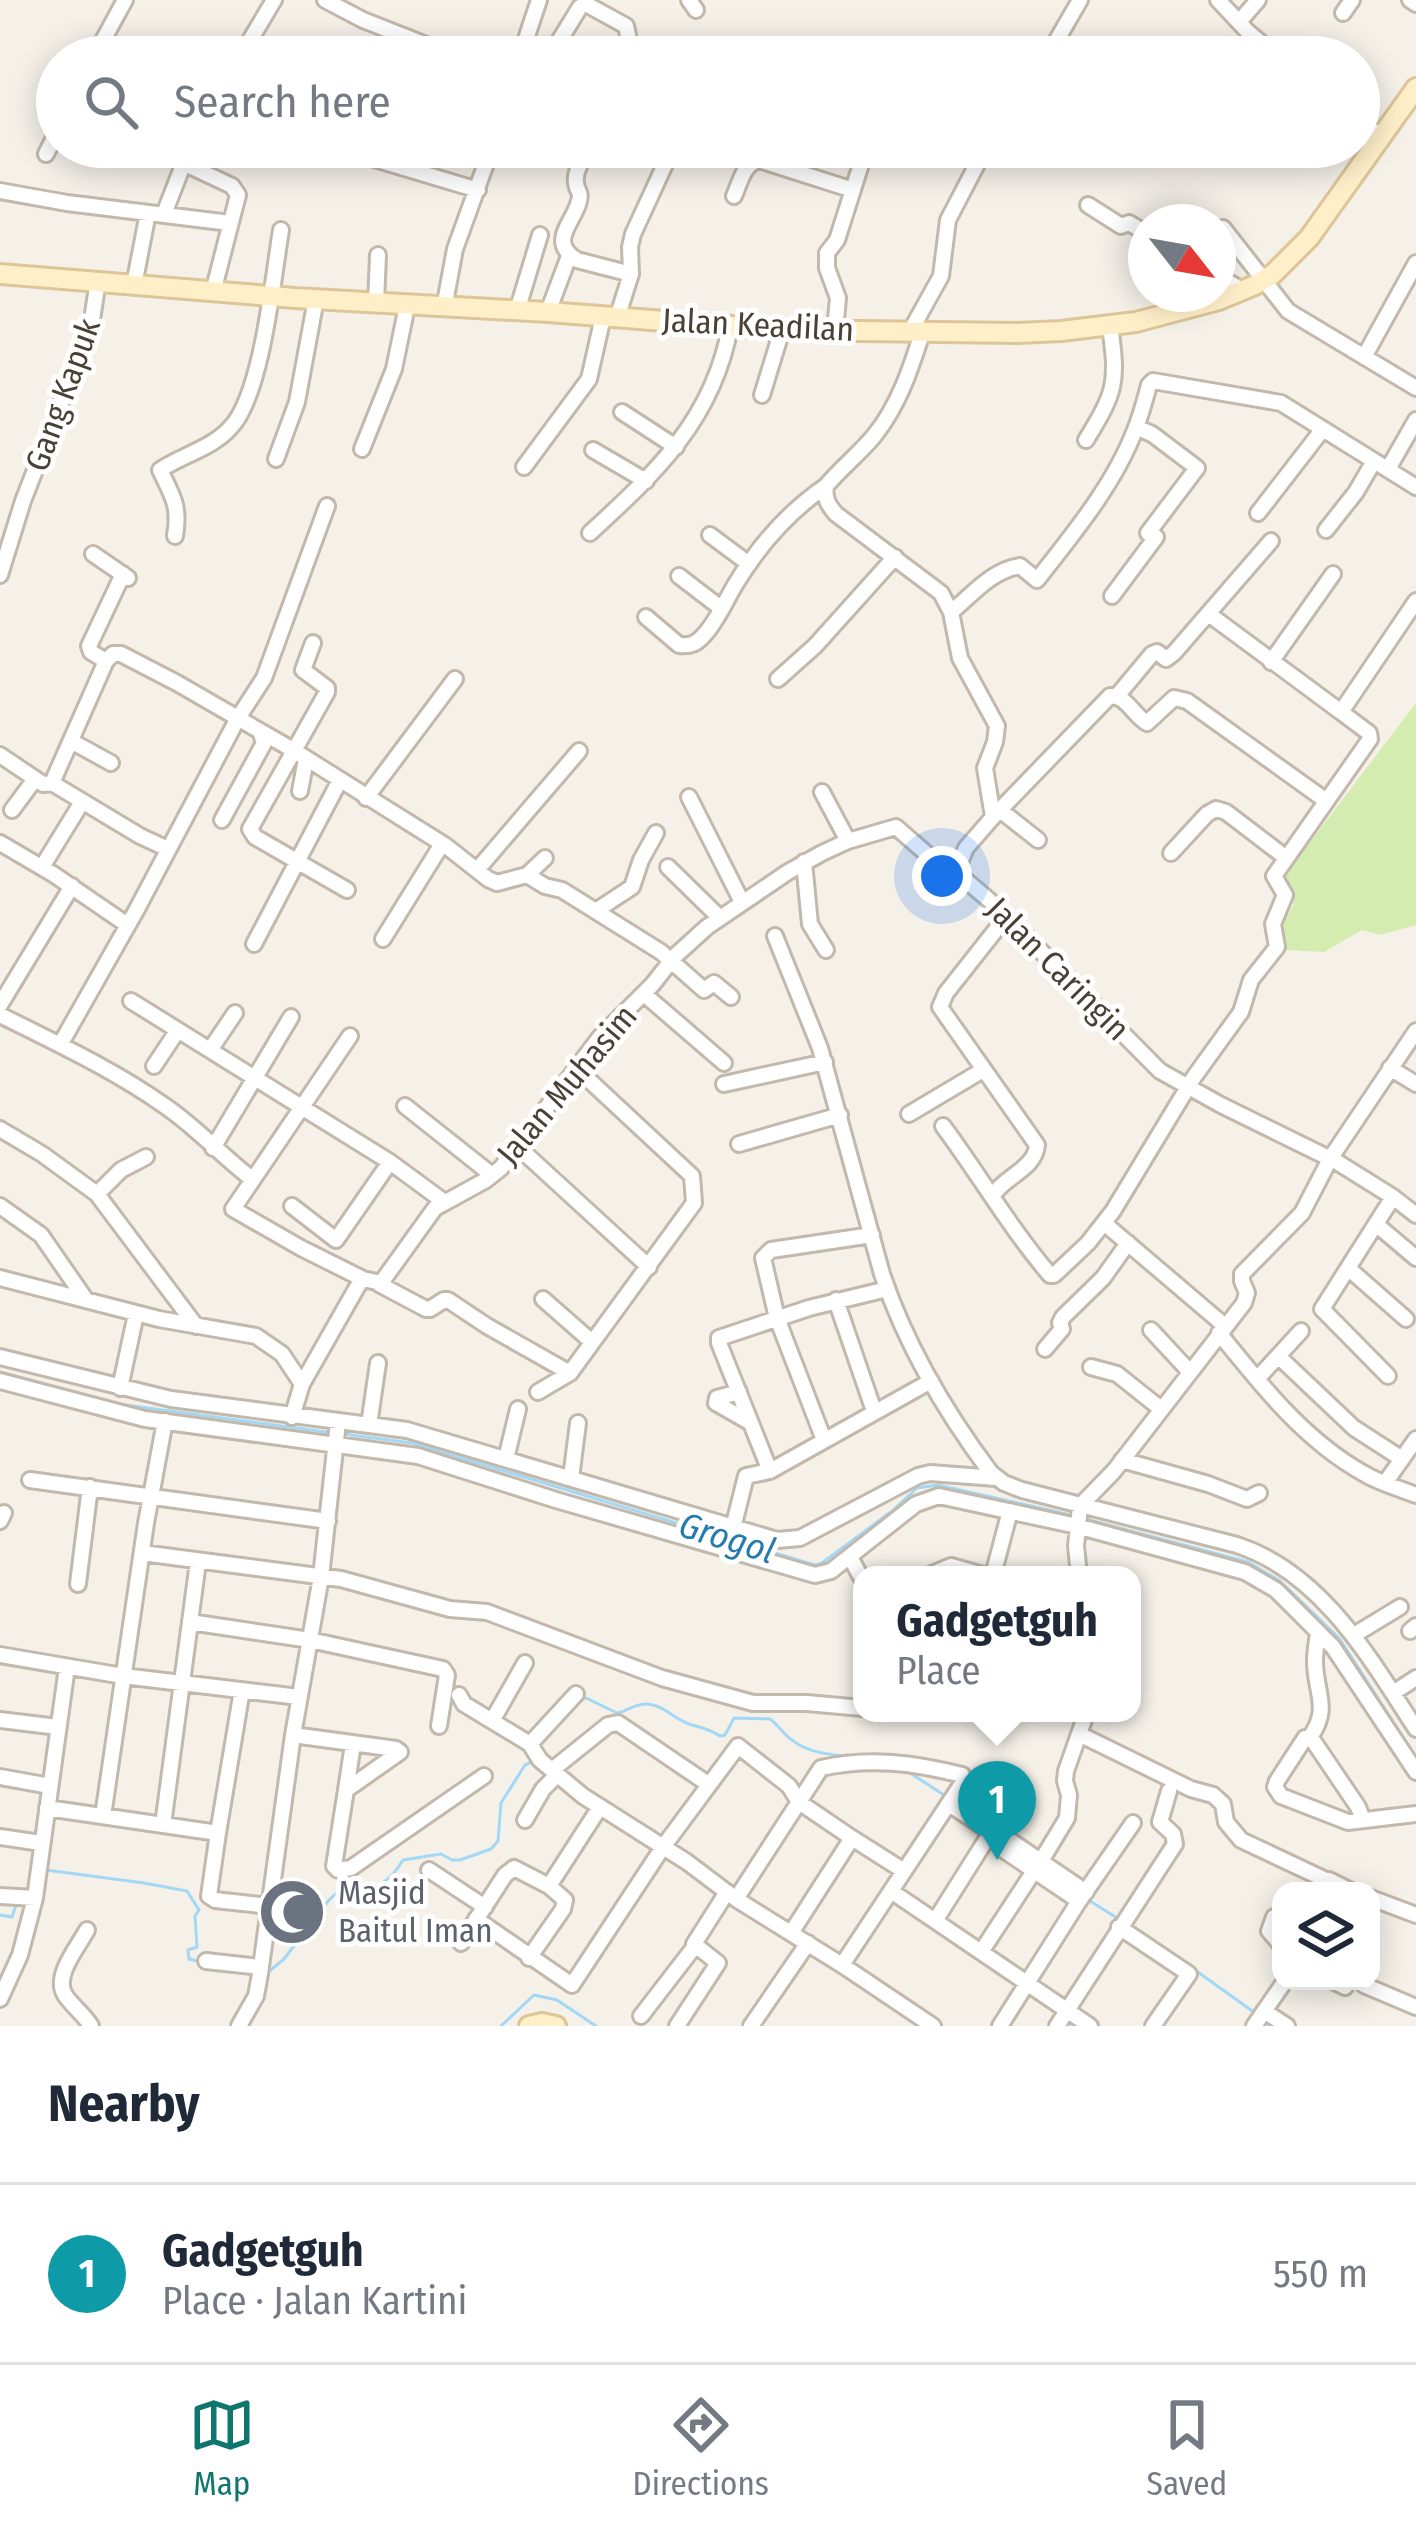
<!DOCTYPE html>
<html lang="en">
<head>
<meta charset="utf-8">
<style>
	body { margin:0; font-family:"Fira Sans Condensed",sans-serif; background:#f2f2f3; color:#1f2937 }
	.controls { position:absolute; right:36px; bottom:36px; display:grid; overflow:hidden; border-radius:24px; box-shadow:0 6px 30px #0003 }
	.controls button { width:108px; height:108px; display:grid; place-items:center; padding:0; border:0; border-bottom:3px solid #e0e1e3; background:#fff; color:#1f2937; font:60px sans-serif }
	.compass { position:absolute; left:1128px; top:204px; width:108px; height:108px; border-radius:50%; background:#fff; box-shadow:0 6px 30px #0003; rotate:121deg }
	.you { position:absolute; left:942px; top:876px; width:42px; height:42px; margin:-30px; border:9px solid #fff; border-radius:50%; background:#1a73e8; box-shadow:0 0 0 18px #1a73e833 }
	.badge { display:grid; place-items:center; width:78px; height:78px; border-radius:50%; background:#0f766e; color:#fff; font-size:39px; font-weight:700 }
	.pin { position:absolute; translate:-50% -99px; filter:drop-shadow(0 3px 6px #0008) }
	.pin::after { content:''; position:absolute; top:63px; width:42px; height:36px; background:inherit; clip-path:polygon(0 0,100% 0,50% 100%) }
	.popup { position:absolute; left:853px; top:1566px; width:288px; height:156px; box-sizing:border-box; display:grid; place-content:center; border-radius:24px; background:#fff; filter:drop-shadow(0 3px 9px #0005); font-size:39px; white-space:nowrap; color:#747a83 }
	.popup b { font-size:45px; color:#1f2937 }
	.popup::after { content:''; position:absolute; left:50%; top:100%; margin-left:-24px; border:24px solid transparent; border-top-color:#fff }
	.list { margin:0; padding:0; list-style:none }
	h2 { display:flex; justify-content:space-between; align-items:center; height:156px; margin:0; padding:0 48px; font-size:51px }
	h2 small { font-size:39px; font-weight:400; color:#747a83 }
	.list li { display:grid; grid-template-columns:78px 1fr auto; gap:36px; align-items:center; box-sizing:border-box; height:180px; padding:0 48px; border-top:3px solid #e0e1e3 }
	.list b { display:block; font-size:45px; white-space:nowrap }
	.list p { margin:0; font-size:39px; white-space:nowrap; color:#747a83 }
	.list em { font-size:39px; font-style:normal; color:#747a83 }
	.icon { flex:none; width:66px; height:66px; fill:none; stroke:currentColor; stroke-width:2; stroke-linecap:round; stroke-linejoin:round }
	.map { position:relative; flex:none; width:1416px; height:2026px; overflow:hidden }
	.search { position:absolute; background:#fff; box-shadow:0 6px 30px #0003; left:36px; right:36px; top:36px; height:132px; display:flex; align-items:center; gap:30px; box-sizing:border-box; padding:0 42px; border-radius:66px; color:#747a83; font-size:45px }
	.sheet { height:336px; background:#fff }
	nav { display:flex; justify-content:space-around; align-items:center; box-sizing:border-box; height:168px; border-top:3px solid #e0e1e3; background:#fff; font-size:33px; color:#747a83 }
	nav a { display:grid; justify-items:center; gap:6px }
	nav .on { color:#0f766e }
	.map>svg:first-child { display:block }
	.green { fill:#d4ecaf }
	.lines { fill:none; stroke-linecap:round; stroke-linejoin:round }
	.stream { stroke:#a2d8f6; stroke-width:3 }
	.minor-casing { stroke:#c2b8ab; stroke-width:20 }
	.secondary-casing { stroke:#dcc698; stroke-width:24 }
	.minor { stroke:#fff; stroke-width:14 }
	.secondary { stroke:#ffefc9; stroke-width:18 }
	.labels { text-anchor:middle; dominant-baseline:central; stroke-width:10; stroke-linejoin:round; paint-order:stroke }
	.street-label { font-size:33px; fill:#4a4136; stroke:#fff }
	.worship-label { font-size:33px; fill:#5b616d; stroke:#fff; text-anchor:start }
	.water-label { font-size:36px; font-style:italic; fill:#257bae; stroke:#fff }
</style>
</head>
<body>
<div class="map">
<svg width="1416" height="2026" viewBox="0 0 1416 2026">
	<rect width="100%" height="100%" fill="#f5f1e9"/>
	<path class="green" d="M 1416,703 L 1416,925 L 1380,935 L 1362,930 L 1324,952 L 1286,950 L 1279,929 L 1294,904 L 1279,883 Z"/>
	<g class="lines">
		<path class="stream" d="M 0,1372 L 118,1404 L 334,1433
			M 344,1434 L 412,1443 L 815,1565 L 822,1563 L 892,1511 L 917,1488 L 938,1485 L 1071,1515
			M 1086,1519 L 1248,1562 L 1280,1581 L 1339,1638 L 1416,1757
			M 581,1699 L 586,1698 L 617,1713 C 627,1711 635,1704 646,1704 C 663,1704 676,1721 692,1725 C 703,1728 709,1729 720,1736 L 725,1735 L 734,1718 L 770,1719 C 776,1723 780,1729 785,1734 C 803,1753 827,1754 852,1757
			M 537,1748 L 570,1710
			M 907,1771 L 944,1795
			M 46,1870 L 144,1883 L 187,1891 L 199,1910 L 195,1916 L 197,1947 L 188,1950 L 189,1959 L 198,1961
			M 1090,1901 L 1117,1918
			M 0,1915 L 12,1917 L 16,1905 L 20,1903
			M 1195,1970 L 1255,2013
			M 264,1973 L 267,1973 L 284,1959 L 329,1900 L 349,1881 C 376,1893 389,1883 403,1860 L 441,1854 L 452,1860 L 460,1860 L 491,1849 L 498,1841 L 501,1803 L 525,1765 L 532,1762 L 533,1756
			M 501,2026 L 534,1995 L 557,2000 L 596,2026"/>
		<g class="minor-casing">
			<path id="minor" d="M 325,0 L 363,20 L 457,57
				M 689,0 L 696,10
				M 1218,0 L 1248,32 L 1278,57
				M 1410,0 L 1416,4
				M 1343,13 L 1352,0
				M 1239,22 L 1258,0
				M 553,51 L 580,7 L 586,4 L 626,26 L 628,35 L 625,48 L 630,57
				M 94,57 L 125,0
				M 240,57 L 274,0
				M 530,57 L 535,49 L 525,42 L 539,0
				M 1047,57 L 1080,0
				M 1359,122 L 1382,136
				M 334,147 L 478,190
				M 590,147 C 584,158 574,170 576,183 C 577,193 582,191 579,201 C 574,223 547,241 577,260 L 631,274
				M 46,154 L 57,132
				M 183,163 L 232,186 L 238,195 L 213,292
				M 0,191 L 67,203 L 230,223
				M 734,196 C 740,183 743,164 759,160 L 853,190
				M 1088,205 L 1121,226 L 1129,223 L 1146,233
				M 164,214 L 190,147
				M 1223,228 L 1288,311 L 1416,388
				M 1218,276 L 1242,290
				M 134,285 L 148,213
				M 376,303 L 378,255
				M 444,308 L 455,249 L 492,147
				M 517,311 L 540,235
				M 548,312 L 569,256
				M 617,318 L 631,274 L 630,247 L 633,234 L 673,147
				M 835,330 L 838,298 L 827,268 L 827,253 L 837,240 L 863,158 L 861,147
				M 911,330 L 941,276 L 948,220 L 986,147
				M 923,330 C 911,368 899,405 874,436 C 859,454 841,468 826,486 C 824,498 828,505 836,514 L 941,593 L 951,612 L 960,658 L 997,726 L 995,742 L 985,768 L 993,817 L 966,848 L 956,872
				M 1364,357 L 1416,263
				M 762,395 L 782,330
				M 622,412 L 676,447
				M 1086,440 C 1116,391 1118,383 1110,326
				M 362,449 L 394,369 L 407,306
				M 593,450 L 646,481
				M 276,459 L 297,402 L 316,299
				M 524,467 L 589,379 L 603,317
				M 1388,469 L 1416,420
				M 1258,513 L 1323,429
				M 1326,530 L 1356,492 L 1374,461
				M 590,533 C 656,472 713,420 730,327
				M 710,535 L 749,564
				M 175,536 C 180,506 173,497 160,470 C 182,455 213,448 231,427 C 262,394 273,278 281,230
				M 93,554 L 128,578
				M 0,575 L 23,501 L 91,326 L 98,281
				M 679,576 L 722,609
				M 1112,596 L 1156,537 L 1148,533 L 1197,468 L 1152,434 L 1136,427
				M 951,612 C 972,595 992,570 1020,566 L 1037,580 C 1073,534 1114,485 1135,430 C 1141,415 1145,400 1149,385 L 1153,381 L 1281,403 L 1416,487
				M 1210,615 L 1341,712
				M 646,617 L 679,645 C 691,646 696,644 704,635 C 717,621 725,602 735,585 C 759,545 788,512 826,486
				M 313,643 L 303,670 L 327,688 L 327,692 L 250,829 L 255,837 L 347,890
				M 106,661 L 91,652 L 89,646 L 123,574
				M 1271,662 L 1333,574
				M 778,679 L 815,646 L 895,557
				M 1117,696 L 1152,654 L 1157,652 L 1166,659 L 1174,653 L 1271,541
				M 71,741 L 111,763
				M 0,755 L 43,784 L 52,783 L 106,661 L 113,654 L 121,654 L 177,683 L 293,750 L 446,846 L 488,879 L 497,883 L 527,875 L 545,886 L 562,890 L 661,952 L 704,990 L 714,983 L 731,997
				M 52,783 L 140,836 L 168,849
				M 300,791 L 306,759
				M 822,792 L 848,841
				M 689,797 L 742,902
				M 366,798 L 455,679
				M 12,810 L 35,779
				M 1000,810 L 1038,840
				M 993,817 L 1110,696 C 1126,695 1134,716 1147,723 L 1174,698 L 1187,701 L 1325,800
				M 222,820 L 264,743 L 260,731
				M 0,843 L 53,874 L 126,924
				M 1171,853 L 1207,814 L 1216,809 L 1226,812 L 1285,857
				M 804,862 L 810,924 L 826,950
				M 42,867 L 82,802
				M 668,867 L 720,918
				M 477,870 L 579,751
				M 527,875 L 545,858
				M 597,910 L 632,887 L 641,860 L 656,833
				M 775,936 L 820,1048 L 882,1274 C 906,1345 946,1413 991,1473 L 1004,1483 L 1022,1490 L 1237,1545 C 1322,1573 1370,1658 1416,1729
				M 383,939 L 442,844
				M 254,944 L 340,780
				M 644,994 L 724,1063
				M 131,1001 L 390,1162 L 443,1201
				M 0,1005 L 72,886
				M 0,1015 C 56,1043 114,1070 165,1106 C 197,1128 222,1156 252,1179
				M 350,1036 L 233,1209 L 301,1248 L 363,1279
				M 60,1045 L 137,909 L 238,718 L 264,678 L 327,506
				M 210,1050 L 235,1013
				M 154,1066 L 178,1030
				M 1390,1068 L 1416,1084
				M 724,1084 L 825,1062
				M 405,1106 L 492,1175
				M 909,1114 L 983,1070
				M 943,1126 C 980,1176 1010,1228 1050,1275 L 1054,1275 L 1088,1243 L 1113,1211 L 1194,1077 L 1241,1012 L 1251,980 L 1277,947 L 1273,924 L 1285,895 L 1274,876 L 1370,739 L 1369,733 L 1341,712 L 1416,601
				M 0,1129 L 42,1154 L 97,1194 L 196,1326
				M 739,1144 L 840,1115
				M 518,1147 L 649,1267
				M 213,1148 L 291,1017
				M 97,1194 L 121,1170 L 146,1157
				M 993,1195 C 1005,1176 1035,1169 1037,1145 L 940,1007 L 946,993 L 1006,917
				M 0,1206 L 41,1235 L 86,1300
				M 292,1206 L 336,1240 L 390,1162
				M 1104,1223 L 1225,1326
				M 1377,1225 L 1416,1258
				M 1348,1268 L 1406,1319
				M 0,1278 L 159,1319 L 256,1336 L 282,1354 L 302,1384
				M 379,1284 L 426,1309 L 430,1309 L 444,1300 L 448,1300 L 487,1326 L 570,1373
				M 543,1299 L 592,1342
				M 836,1300 L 874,1411
				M 1151,1330 L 1189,1371
				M 1219,1333 C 1261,1385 1304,1440 1363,1473 C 1379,1483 1398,1488 1416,1495
				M 1045,1349 L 1062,1329 L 1060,1323 L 1063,1317 L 1103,1278 L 1128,1243
				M 1278,1356 L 1354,1428 L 1402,1459
				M 0,1357 L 171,1399 L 407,1430 L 777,1540 L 800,1538 L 918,1476 L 930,1473 L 996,1478
				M 1091,1367 L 1117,1374 L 1161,1409
				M 1388,1376 L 1322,1309 L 1393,1197
				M 1257,1379 L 1301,1331
				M 0,1381 L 145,1419 L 418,1456 L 556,1500 L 815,1575 L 831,1571 L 916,1504 L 939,1496 L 1077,1526 L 1245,1572 L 1276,1590 L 1333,1647 L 1416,1772
				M 120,1388 L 136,1314
				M 538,1392 L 570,1373 L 694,1203 L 692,1176 L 576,1068
				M 739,1392 L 717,1398 L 716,1403 L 751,1423
				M 292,1417 L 302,1384 L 360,1282 L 363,1279 L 381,1283 L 435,1208 L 486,1180 L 501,1168 L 600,1037 L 653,984 L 674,957 L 707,927 L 788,872 L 822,853 L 848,841 L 896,827 L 936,862 L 956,872 L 996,906 L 1160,1071 L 1221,1105 L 1337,1162 L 1393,1197 L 1416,1215
				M 369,1425 L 378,1363
				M 824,1440 L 777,1318 L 763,1258 L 771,1250 L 872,1235
				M 506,1459 L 518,1409
				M 1122,1460 L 1208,1484 L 1247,1499 L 1259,1493
				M 770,1471 L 719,1343 L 719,1338 L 809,1308 L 887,1289
				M 571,1478 L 578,1423
				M 30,1480 L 328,1521
				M 1385,1483 L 1416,1439
				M 0,1521 L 4,1513
				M 733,1528 L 746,1476 L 770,1471 L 931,1381
				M 142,1553 L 341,1579 L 450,1609 L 487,1612 L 662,1678 L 753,1703 L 807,1703 L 862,1708
				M 850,1557 L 862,1579
				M 930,1575 L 951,1566 L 983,1575
				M 993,1575 L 1010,1511
				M 1079,1575 L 1076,1546 L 1080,1506 L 1114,1471 L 1244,1303 L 1247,1293 L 1242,1281 L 1242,1274 L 1302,1213 L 1330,1159 L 1416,1031
				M 78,1584 L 90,1487
				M 190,1622 L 310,1640 L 443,1669 L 447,1675 L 439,1726
				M 1410,1631 L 1416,1626
				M 1354,1635 L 1400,1607
				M 0,1655 L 123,1676 L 299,1697
				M 525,1663 L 492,1721 L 530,1744 L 540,1760 L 583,1796 L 687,1862 L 736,1899 L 842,1965 L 933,2026
				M 1393,1693 L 1416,1678
				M 459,1695 L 464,1704 L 492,1721
				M 0,1720 L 58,1727
				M 1079,1734 L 1191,1789 L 1213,1795 L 1223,1804 L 1226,1822 L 1241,1840 L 1326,1880
				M 293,1735 L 396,1749 L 400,1752
				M 1310,1737 C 1331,1708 1315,1693 1315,1661 C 1315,1652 1317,1641 1318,1632
				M 530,1744 L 576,1694
				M 400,1752 L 346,1790 L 334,1866 L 338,1870 L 351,1868 L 484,1776
				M 552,1770 L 608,1725 L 618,1723 L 708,1784
				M 0,1777 L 50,1786
				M 346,1790 L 353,1744
				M 949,1804 L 991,1832 L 1005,1851 L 1079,1901
				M 47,1808 L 218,1833 L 242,1690
				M 103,1816 L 146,1523 L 165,1421
				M 525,1820 L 543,1789 L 557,1775
				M 1363,1820 L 1358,1807 L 1312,1739 L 1305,1738 L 1277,1781 L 1275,1787 L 1281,1796 L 1348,1822 L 1416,1814
				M 163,1825 L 198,1562
				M 218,1833 L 209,1896 L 215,1900 L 269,1906
				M 0,1837 L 41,1843
				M 852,1838 L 904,1871
				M 1011,1841 L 1086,1892
				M 1041,1861 L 1067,1818 L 1069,1795 L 1065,1781 L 1066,1771 L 1085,1717
				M 429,1870 L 485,1907
				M 549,1886 L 600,1807
				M 891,1891 L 1090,2026
				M 1321,1891 L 1329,1880 L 1351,1891
				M 0,1896 L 35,1898
				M 1371,1898 L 1416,1915
				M 736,1899 L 821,1768 C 869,1757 915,1763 962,1775 L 963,1782 L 842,1965
				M 1274,1917 L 1269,1931 L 1281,1945
				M 476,1919 L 572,1985 L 663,1847 L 738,1746 L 789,1786 L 799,1802 L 852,1838 L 791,1933
				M 935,1921 L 991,1832
				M 1119,1927 L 1189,1974 L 1153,2026
				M 87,1930 C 78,1947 53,1976 65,1995 C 72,2006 84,2014 91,2026
				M 461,1943 L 505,1875 L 514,1868 L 549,1886 L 565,1900 L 563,1909 L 529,1958
				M 981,1952 L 1034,1871
				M 206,1961 L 261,1967
				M 1333,1981 L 1345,1987 L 1348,1981
				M 1364,1985 L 1416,2007
				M 0,1999 L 20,1955 L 35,1898 L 67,1667
				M 1264,2011 L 1287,2026
				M 641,2016 L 695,1946
				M 239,2026 L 256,1996 L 260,1974 L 293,1735 L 321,1577 L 338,1422
				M 677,2026 L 718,1963 L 694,1944 L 727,1892
				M 751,2026 L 808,1943
				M 1000,2026 L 1079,1901 L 1133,1823
				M 1057,2026 L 1175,1844 L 1173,1834 L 1160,1822 L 1169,1791
				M 1254,2026 L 1285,1981"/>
		</g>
		<g class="secondary-casing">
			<path id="secondary" d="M 0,274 L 295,298 L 548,312 L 782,330 L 1018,333 L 1061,331 L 1136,322 L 1219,300 L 1255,285 L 1273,274 L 1309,238 L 1416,88
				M 529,2026 L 542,2023 L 556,2026"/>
		</g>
		<use href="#minor" class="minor"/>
		<use href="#secondary" class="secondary"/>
	</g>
	<defs>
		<g id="mosque-disc" transform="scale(3.45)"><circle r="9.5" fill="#6b7280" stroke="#fff"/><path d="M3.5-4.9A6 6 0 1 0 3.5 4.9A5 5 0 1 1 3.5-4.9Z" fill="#fff"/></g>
	</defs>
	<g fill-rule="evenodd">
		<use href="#mosque-disc" x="292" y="1912"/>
	</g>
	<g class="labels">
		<g class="street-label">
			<text transform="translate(758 325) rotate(3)">Jalan Keadilan</text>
			<text transform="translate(63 395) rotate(-70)">Gang Kapuk</text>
			<text transform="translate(1058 969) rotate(45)">Jalan Caringin</text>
			<text transform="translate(567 1085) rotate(-50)">Jalan Muhasim</text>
		</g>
		<g class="worship-label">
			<text x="338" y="1893">Masjid<tspan x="338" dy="38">Baitul Iman</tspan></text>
		</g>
		<g class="water-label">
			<text transform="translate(727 1538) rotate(17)">Grogol</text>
		</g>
	</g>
</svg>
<div class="controls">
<button><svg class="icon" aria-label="layers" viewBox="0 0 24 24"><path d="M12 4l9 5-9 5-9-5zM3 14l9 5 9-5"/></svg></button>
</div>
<svg class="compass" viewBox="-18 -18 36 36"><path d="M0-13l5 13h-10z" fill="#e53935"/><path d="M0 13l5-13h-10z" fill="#747a83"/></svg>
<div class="you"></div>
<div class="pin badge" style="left:997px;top:1860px;background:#0f9aa8">1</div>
<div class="popup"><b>Gadgetguh</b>Place</div>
<div class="search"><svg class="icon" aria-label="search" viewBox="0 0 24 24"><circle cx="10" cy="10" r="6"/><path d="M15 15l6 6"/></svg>Search here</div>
</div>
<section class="sheet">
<h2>Nearby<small></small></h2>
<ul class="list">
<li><span class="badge" style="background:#0f9aa8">1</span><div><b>Gadgetguh</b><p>Place · Jalan Kartini</p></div><em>550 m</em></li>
</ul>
</section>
<nav>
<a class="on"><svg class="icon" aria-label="map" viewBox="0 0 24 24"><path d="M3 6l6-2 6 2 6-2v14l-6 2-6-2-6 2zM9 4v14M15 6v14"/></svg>Map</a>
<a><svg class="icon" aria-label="directions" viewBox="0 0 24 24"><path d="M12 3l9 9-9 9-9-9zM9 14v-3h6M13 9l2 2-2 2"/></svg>Directions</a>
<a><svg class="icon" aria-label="saved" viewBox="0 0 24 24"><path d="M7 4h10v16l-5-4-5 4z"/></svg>Saved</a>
</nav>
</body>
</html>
